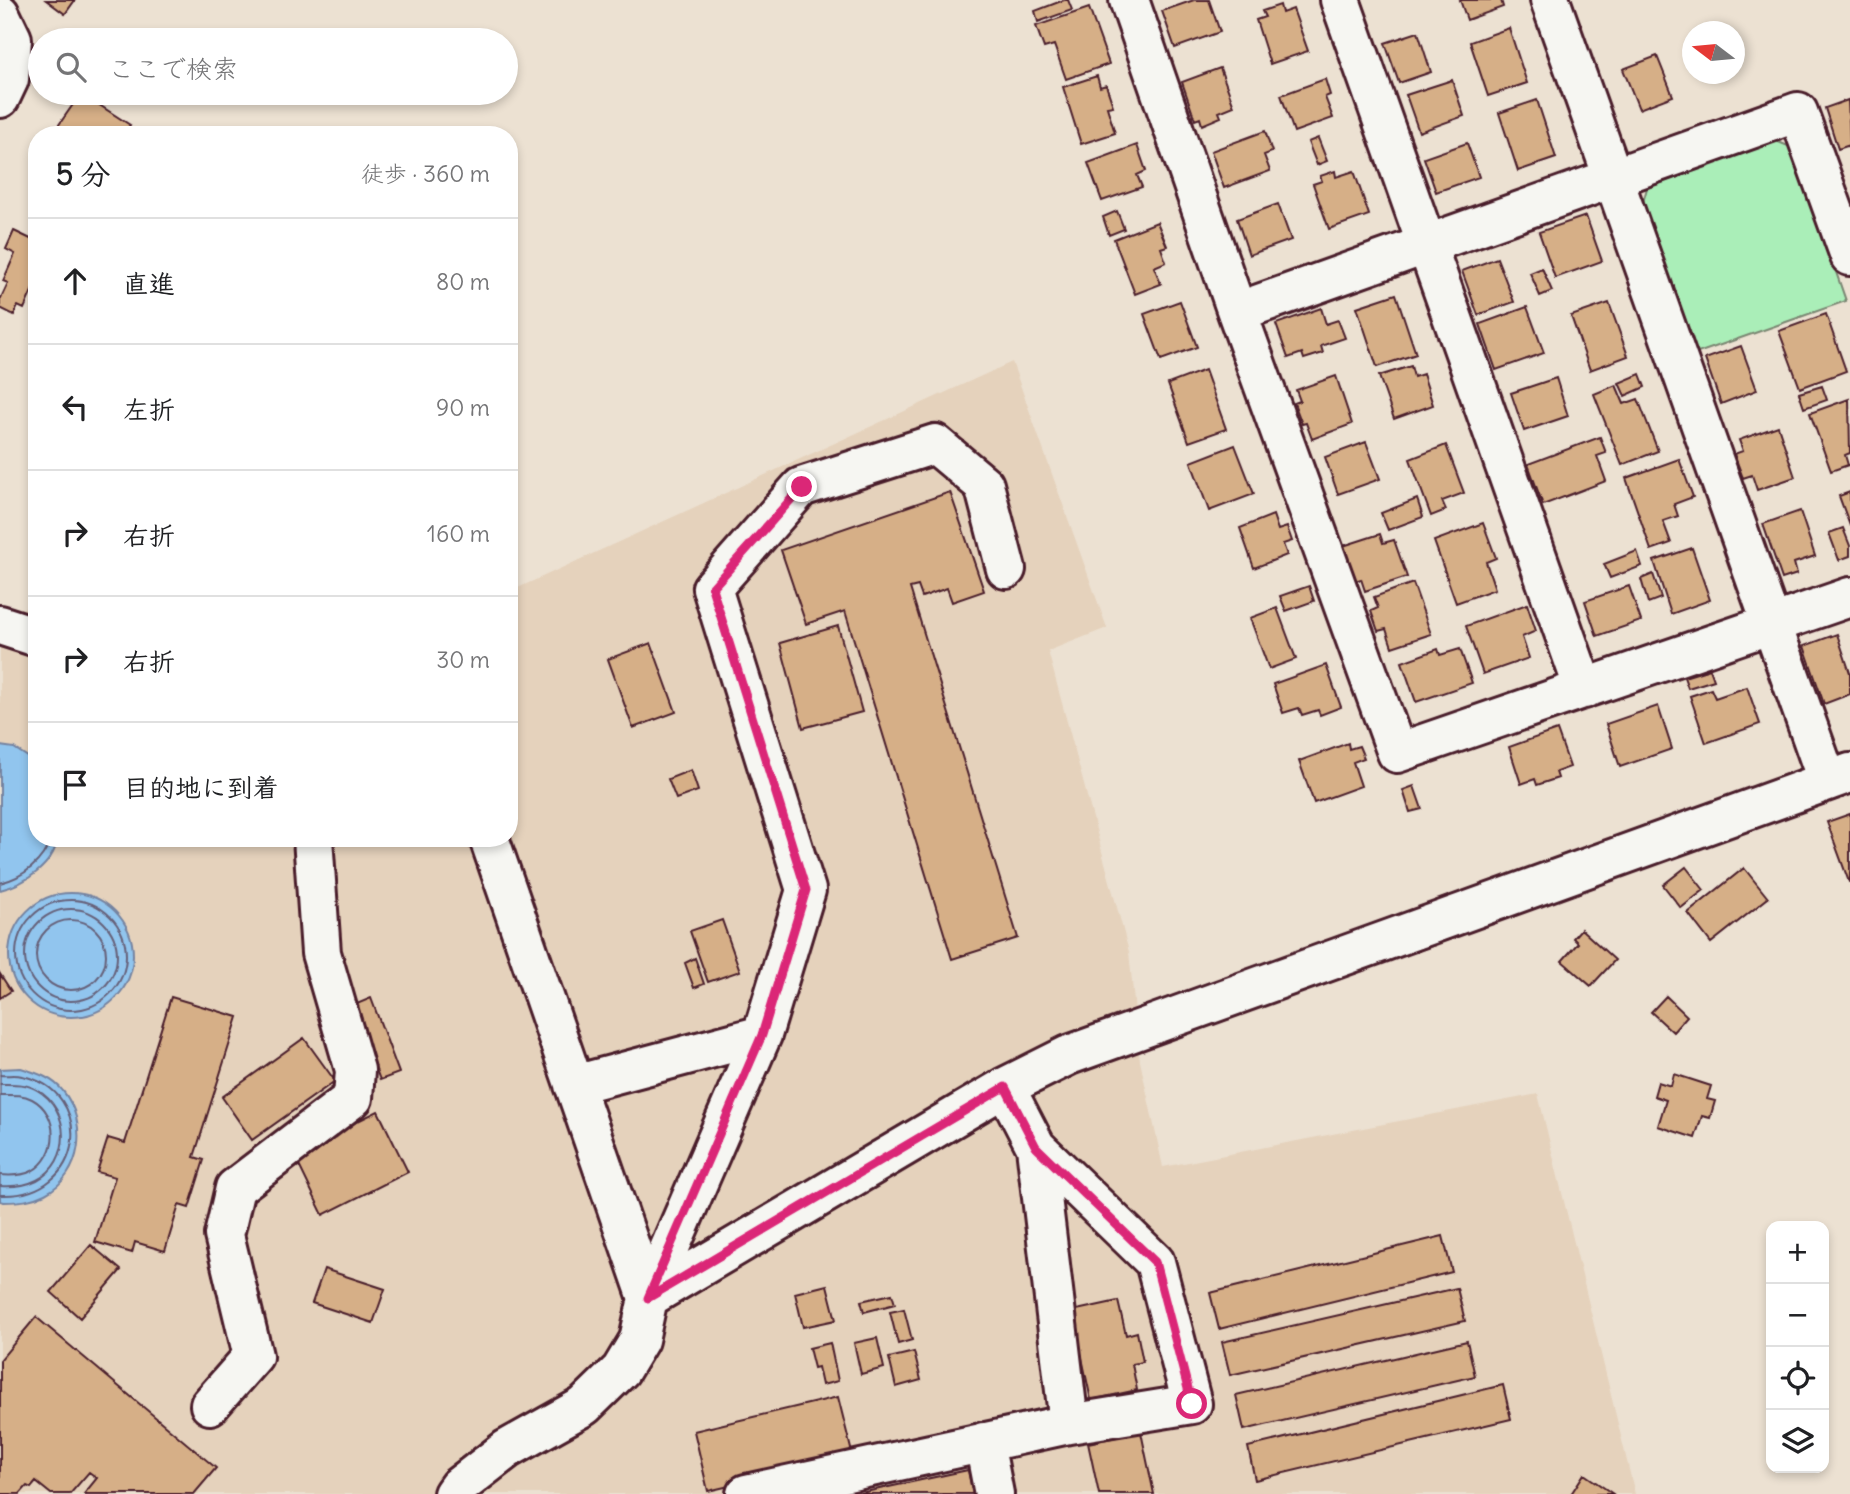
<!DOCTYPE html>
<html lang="ja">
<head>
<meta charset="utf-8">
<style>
	body { margin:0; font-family:Delius,"Klee One",sans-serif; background:#f2f2f2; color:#202124 }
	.controls { position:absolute; right:21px; bottom:21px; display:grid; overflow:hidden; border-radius:14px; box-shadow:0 4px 10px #0003 }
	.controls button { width:63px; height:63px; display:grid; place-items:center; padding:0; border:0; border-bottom:2px solid #e0e0e0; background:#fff; color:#202124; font:35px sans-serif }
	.compass { position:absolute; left:1682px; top:21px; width:63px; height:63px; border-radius:50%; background:#fff; box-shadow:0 4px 10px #0003; rotate:286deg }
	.stop { position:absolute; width:21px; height:21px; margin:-16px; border:5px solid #db2777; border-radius:50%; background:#fff }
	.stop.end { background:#db2777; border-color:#fff; box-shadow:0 2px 7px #0008 }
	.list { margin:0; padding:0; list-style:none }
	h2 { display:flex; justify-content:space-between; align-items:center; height:91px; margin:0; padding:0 28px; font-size:30px }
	h2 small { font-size:23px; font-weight:400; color:#757577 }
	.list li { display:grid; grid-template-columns:46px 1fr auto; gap:21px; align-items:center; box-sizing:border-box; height:126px; padding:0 28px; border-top:2px solid #e0e0e0 }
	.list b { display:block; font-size:26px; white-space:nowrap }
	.list em { font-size:23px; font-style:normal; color:#757577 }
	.icon { flex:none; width:38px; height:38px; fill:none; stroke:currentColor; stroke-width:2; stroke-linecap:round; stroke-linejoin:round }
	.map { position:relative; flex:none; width:1850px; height:1494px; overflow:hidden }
	.search { position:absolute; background:#fff; box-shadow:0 4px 10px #0003; left:28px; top:28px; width:490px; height:77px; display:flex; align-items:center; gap:18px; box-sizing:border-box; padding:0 24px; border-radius:38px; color:#757577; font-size:26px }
	.panel { position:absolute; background:#fff; box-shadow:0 4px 10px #0003; left:28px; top:126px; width:490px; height:721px; border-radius:28px }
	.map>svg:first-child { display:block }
	.built { fill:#e5d2bc }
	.green { fill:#aaeeb8; stroke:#7a8672; stroke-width:2 }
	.water { fill:#91c5ee; stroke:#7583a0; stroke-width:2 }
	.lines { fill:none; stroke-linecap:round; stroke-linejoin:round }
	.shore { stroke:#666179; stroke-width:2 }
	.building { fill:#d6af87; stroke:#4a1f2b; stroke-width:2 }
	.minor-casing { stroke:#4a1f2b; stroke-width:44 }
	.minor { stroke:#f6f6f2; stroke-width:38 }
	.route { stroke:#db2777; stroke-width:9 }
</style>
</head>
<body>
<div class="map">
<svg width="1850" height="1494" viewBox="0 0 1850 1494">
	<rect width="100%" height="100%" fill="#ece1d2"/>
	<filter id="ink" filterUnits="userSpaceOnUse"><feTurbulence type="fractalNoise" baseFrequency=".0143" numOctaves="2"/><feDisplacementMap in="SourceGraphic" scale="14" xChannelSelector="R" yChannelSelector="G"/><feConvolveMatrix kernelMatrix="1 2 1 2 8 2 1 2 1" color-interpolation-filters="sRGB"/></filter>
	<g filter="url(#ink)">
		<path class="built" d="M 1012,362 L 1107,628 L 1048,651 L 1129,952 L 1140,1061 L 1163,1167 L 1538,1094 L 1635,1494 L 0,1494 L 0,609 L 37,608 L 37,838 L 509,838 L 509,592 Z"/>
		<path class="green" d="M 1776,141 L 1793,148 L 1846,301 L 1695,354 L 1642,206 L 1647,188 Z"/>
		<path class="water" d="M 0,746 L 14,748 L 37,763 L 37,838 L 58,838 C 53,866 25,884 0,890 Z
			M9 955a62 62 0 1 1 124 0a62 62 0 1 1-124 0Z
			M 21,1068 C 37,1073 53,1078 63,1091 C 88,1122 83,1175 45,1194 C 31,1201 19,1202 4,1202 L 0,1201 L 0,1069 Z"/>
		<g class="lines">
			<path class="shore" d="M 0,883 C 24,877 43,862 51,838
				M16 955a55 55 0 1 1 110 0a55 55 0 1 1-110 0Z
				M25 955a46 46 0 1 1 92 0a46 46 0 1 1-92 0Z
				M36 955a35 35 0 1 1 70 0a35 35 0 1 1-70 0Z
				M 0,1075 C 7,1076 15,1074 22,1076 C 96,1090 88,1199 0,1195
				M 0,1084 C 13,1084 26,1083 37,1090 C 71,1109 72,1162 37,1180 C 25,1186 13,1187 0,1186
				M 0,1095 C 11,1095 22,1094 32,1099 C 60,1114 59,1156 32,1171 C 22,1176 11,1176 0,1175"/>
		</g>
		<path class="building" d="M 46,0 L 75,0 L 65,14 Z
			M 1064,0 L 1068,0 L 1072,10 L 1038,22 L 1035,11 Z
			M 1194,0 L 1209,0 L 1220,32 L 1175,48 L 1162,11 Z
			M 1460,0 L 1501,0 L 1503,7 L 1467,20 Z
			M 1280,5 L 1282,13 L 1293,9 L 1308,51 L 1270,64 L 1256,20 L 1265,17 L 1262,11 Z
			M 1089,8 L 1109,64 L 1066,79 L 1054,45 L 1044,48 L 1036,26 Z
			M 1509,28 L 1527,83 L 1488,96 L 1470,42 Z
			M 1418,32 L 1431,72 L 1399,83 L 1385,43 Z
			M 1657,56 L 1673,96 L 1639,109 L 1623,69 Z
			M 1220,68 L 1234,106 L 1219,112 L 1221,117 L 1202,125 L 1200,118 L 1195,120 L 1182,82 Z
			M 1097,76 L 1100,87 L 1106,85 L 1113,106 L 1107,107 L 1115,133 L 1081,144 L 1063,87 Z
			M 1325,79 L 1330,95 L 1325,97 L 1333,118 L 1294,132 L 1281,95 Z
			M 1452,80 L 1464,116 L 1419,132 L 1406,95 Z
			M 81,93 L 130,125 L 123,135 L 64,135 L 56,129 Z
			M 1537,100 L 1556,158 L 1518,171 L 1499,113 Z
			M 1848,100 L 1850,145 L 1838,149 L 1825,108 Z
			M 1265,131 L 1272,152 L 1264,155 L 1270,171 L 1224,188 L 1211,151 Z
			M 1318,138 L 1327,161 L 1317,165 L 1308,142 Z
			M 1467,143 L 1479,177 L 1436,192 L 1424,158 Z
			M 1137,145 L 1146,171 L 1137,175 L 1142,187 L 1102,201 L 1088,163 Z
			M 1335,171 L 1336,177 L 1354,171 L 1369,215 L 1329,229 L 1313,184 L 1322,181 L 1320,176 Z
			M 1278,204 L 1291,240 L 1249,255 L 1237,219 Z
			M 1117,211 L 1124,229 L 1109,235 L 1103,217 Z
			M 1586,216 L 1602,261 L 1555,278 L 1539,232 Z
			M 1157,222 L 1167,246 L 1161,248 L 1166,262 L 1154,267 L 1161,284 L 1135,294 L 1114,239 Z
			M 14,231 L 37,242 L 37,280 L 24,309 L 18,306 L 14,315 L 0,308 L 0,300 L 8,283 L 3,281 L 15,254 L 6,249 Z
			M 1497,258 L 1514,302 L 1478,315 L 1462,271 Z
			M 1542,268 L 1552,291 L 1540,296 L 1530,273 Z
			M 1396,294 L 1416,354 L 1377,367 L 1357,307 Z
			M 1180,301 L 1197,347 L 1161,360 L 1144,314 Z
			M 1609,303 L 1628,356 L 1590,370 L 1571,316 Z
			M 1527,307 L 1544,353 L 1496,370 L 1480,324 Z
			M 1321,308 L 1326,324 L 1338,320 L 1345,338 L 1321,346 L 1323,353 L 1304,359 L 1302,353 L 1288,358 L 1276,324 Z
			M 1826,314 L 1846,371 L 1800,388 L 1779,331 Z
			M 1741,346 L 1757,390 L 1721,404 L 1705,359 Z
			M 1411,366 L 1414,377 L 1423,374 L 1433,405 L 1394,419 L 1379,376 Z
			M 1205,370 L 1226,429 L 1189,442 L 1168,384 Z
			M 1640,374 L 1645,387 L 1625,396 L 1619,383 Z
			M 1336,376 L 1352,424 L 1312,439 L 1306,423 L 1302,424 L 1294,403 L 1300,401 L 1296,390 Z
			M 1556,378 L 1568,416 L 1524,431 L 1511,393 Z
			M 1616,385 L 1624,404 L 1638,399 L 1658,451 L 1622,465 L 1594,394 Z
			M 1822,386 L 1827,400 L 1804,408 L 1799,393 Z
			M 1849,399 L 1850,453 L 1845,455 L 1848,465 L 1831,471 L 1810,413 Z
			M 1778,426 L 1795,477 L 1757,490 L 1752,475 L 1743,478 L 1734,454 L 1743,451 L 1739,440 Z
			M 1600,437 L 1606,453 L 1597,456 L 1606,481 L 1543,505 L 1528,464 Z
			M 1366,442 L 1380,479 L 1338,494 L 1325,457 Z
			M 1235,445 L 1254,494 L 1209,511 L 1191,462 Z
			M 1446,445 L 1464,493 L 1442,501 L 1446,510 L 1431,516 L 1410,459 Z
			M 1679,459 L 1693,497 L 1674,504 L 1678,516 L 1663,521 L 1671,543 L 1651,550 L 1626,478 Z
			M 950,492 L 984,591 L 952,602 L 947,588 L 922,597 L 918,586 L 910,588 L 1018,938 L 952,959 L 845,611 L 806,624 L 781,550 Z
			M 1850,492 L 1850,526 L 1839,496 Z
			M 1417,499 L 1423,517 L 1388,530 L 1381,513 Z
			M 1800,511 L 1815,556 L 1794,563 L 1797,574 L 1782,579 L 1763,524 Z
			M 1273,515 L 1278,530 L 1287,527 L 1292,541 L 1283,544 L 1287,555 L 1254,568 L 1240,528 Z
			M 1483,523 L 1496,558 L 1486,562 L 1495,589 L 1456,603 L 1434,541 Z
			M 1843,528 L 1850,546 L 1850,556 L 1839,560 L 1829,533 Z
			M 1380,534 L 1383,543 L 1394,540 L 1407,577 L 1365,591 L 1361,579 L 1355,581 L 1343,546 Z
			M 1692,548 L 1710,600 L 1671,614 L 1654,561 Z
			M 1637,551 L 1642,566 L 1610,578 L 1604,564 Z
			M 1653,574 L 1661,598 L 1648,603 L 1641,579 Z
			M 1413,583 L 1431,634 L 1392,647 L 1386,629 L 1378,631 L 1371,611 L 1378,608 L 1374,597 Z
			M 1309,586 L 1314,601 L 1286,611 L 1280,596 Z
			M 1629,586 L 1641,621 L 1597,636 L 1585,601 Z
			M 1527,604 L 1536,631 L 1522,637 L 1529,658 L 1483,674 L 1466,626 Z
			M 1277,608 L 1296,659 L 1269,669 L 1250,618 Z
			M 838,626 L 862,712 L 803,728 L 780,643 Z
			M 1837,634 L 1850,673 L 1850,694 L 1824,704 L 1804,646 Z
			M 651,643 L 676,712 L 633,728 L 608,659 Z
			M 1438,649 L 1440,655 L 1460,649 L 1472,683 L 1416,702 L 1402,662 Z
			M 1326,665 L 1341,707 L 1320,715 L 1318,710 L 1302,715 L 1299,708 L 1283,713 L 1273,684 Z
			M 1710,669 L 1714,680 L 1688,688 L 1684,677 Z
			M 1747,687 L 1760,724 L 1706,743 L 1690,696 L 1711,689 L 1715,698 Z
			M 1658,706 L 1672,749 L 1620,767 L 1606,724 Z
			M 1557,730 L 1570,767 L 1556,772 L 1558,778 L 1537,785 L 1535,779 L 1521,784 L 1509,747 Z
			M 1348,743 L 1349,749 L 1359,746 L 1364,758 L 1353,762 L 1361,786 L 1314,803 L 1299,761 Z
			M 691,770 L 698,791 L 676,799 L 668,779 Z
			M 1414,786 L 1422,809 L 1410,812 L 1403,790 Z
			M 1850,814 L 1850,882 L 1849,882 L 1827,822 Z
			M 1686,867 L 1704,890 L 1681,908 L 1663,885 Z
			M 1744,868 L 1768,898 L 1711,943 L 1688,913 Z
			M 722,920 L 740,971 L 708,982 L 690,931 Z
			M 1581,929 L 1615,960 L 1591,986 L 1562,961 L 1578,943 L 1573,938 Z
			M 695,958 L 704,984 L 694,988 L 685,963 Z
			M 0,974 L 11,991 L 0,998 Z
			M 1666,996 L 1687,1016 L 1673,1032 L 1651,1012 Z
			M 171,997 L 238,1017 L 194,1157 L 204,1160 L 189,1208 L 179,1205 L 165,1251 L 135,1242 L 132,1253 L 95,1242 L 115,1177 L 97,1172 L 108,1138 L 125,1143 Z
			M 371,998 L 399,1073 L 380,1080 L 352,1006 Z
			M 304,1038 L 335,1081 L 252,1140 L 222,1097 Z
			M 1674,1074 L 1711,1086 L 1707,1099 L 1715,1101 L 1710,1118 L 1702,1116 L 1695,1138 L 1658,1126 L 1666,1100 L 1654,1096 L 1658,1082 L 1671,1086 Z
			M 378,1111 L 408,1172 L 323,1215 L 293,1153 Z
			M 1443,1236 L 1452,1272 L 1219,1329 L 1210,1293 Z
			M 91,1245 L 121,1270 L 80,1318 L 51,1292 Z
			M 324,1269 L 385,1289 L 373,1323 L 312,1303 Z
			M 827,1285 L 836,1320 L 803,1327 L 795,1293 Z
			M 1457,1288 L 1465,1321 L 1230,1375 L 1222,1342 Z
			M 892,1294 L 895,1304 L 864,1312 L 861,1301 Z
			M 1118,1301 L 1126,1335 L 1137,1332 L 1143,1362 L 1132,1364 L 1137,1390 L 1091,1400 L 1072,1311 Z
			M 904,1309 L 912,1340 L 898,1344 L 890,1312 Z
			M 36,1317 L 216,1468 L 194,1494 L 84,1494 L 97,1478 L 89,1472 L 70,1494 L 51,1494 L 36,1482 L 31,1488 L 27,1486 L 20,1494 L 0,1494 L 0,1360 Z
			M 877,1338 L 884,1368 L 861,1374 L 854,1343 Z
			M 1467,1341 L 1475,1376 L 1244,1430 L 1236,1395 Z
			M 830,1343 L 838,1381 L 822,1385 L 818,1367 L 814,1368 L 809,1348 Z
			M 914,1352 L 921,1380 L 896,1387 L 889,1358 Z
			M 1503,1385 L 1511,1419 L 1255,1480 L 1248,1447 Z
			M 838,1397 L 853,1457 L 708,1491 L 694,1431 Z
			M 1141,1432 L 1154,1494 L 1099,1494 L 1088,1443 Z
			M 968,1470 L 973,1494 L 856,1494 Z
			M 1584,1474 L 1613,1494 L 1571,1494 Z"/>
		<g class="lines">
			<g class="minor-casing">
				<path id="minor" d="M 1129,0 L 1237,312 L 1397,753 L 1850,597
					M 1340,0 L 1584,689
					M 1550,0 L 1827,780
					M 0,14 L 12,39 L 9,79 L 0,98
					M 1237,312 L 1798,112 L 1850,256
					M 0,625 L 37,637
					M 574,1085 L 762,1035
					M 1036,1147 L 1069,1424
					M 648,1298 L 1005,1087 L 1069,1055 L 1850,773
					M 648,1298 L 762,1035 L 806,890 L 712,588 L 801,487 L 935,444 L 984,485 L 1006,569
					M 210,1405 L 253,1356 L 224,1235 L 235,1188 L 353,1098 L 355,1070 L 321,953 L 313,838
					M 984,1442 L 994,1494
					M 453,1494 L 458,1487 L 507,1449 L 584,1406 L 621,1370 L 639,1340 L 648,1298 L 489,838
					M 746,1494 L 1069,1424 L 1192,1404 L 1155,1262 L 1036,1147 L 1005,1087"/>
			</g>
			<use href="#minor" class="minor"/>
		</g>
	</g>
	<g class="lines" filter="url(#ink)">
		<path class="route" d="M 802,487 L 712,588 L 806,890 L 762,1035 L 648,1298 L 1005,1087 L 1036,1147 L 1155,1262 L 1192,1404"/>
	</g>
</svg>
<div class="controls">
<button>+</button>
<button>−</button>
<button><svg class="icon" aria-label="locate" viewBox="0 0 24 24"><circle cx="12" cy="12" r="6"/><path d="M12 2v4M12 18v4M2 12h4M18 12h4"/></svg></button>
<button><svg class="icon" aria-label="layers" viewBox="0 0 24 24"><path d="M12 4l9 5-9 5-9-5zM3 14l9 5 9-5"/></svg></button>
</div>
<svg class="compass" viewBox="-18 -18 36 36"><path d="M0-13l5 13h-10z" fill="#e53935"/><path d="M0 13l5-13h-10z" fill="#757577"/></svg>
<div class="stop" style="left:1192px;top:1404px"></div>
<div class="stop end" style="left:802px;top:487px"></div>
<div class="search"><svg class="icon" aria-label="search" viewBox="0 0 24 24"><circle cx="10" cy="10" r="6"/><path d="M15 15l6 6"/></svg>ここで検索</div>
<section class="panel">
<h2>5 分<small>徒歩 · 360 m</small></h2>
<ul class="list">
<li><svg class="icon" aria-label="ahead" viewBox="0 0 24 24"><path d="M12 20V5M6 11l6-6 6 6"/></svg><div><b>直進</b></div><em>80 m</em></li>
<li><svg class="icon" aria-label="left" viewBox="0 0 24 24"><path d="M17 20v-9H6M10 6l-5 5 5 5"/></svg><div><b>左折</b></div><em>90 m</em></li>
<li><svg class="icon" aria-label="right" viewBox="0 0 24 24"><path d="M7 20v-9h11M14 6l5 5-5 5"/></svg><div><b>右折</b></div><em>160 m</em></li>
<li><svg class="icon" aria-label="right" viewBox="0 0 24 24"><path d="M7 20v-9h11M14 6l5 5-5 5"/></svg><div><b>右折</b></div><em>30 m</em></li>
<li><svg class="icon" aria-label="arrive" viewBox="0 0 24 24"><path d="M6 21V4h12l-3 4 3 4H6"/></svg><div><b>目的地に到着</b></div></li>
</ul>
</section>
</div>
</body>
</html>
